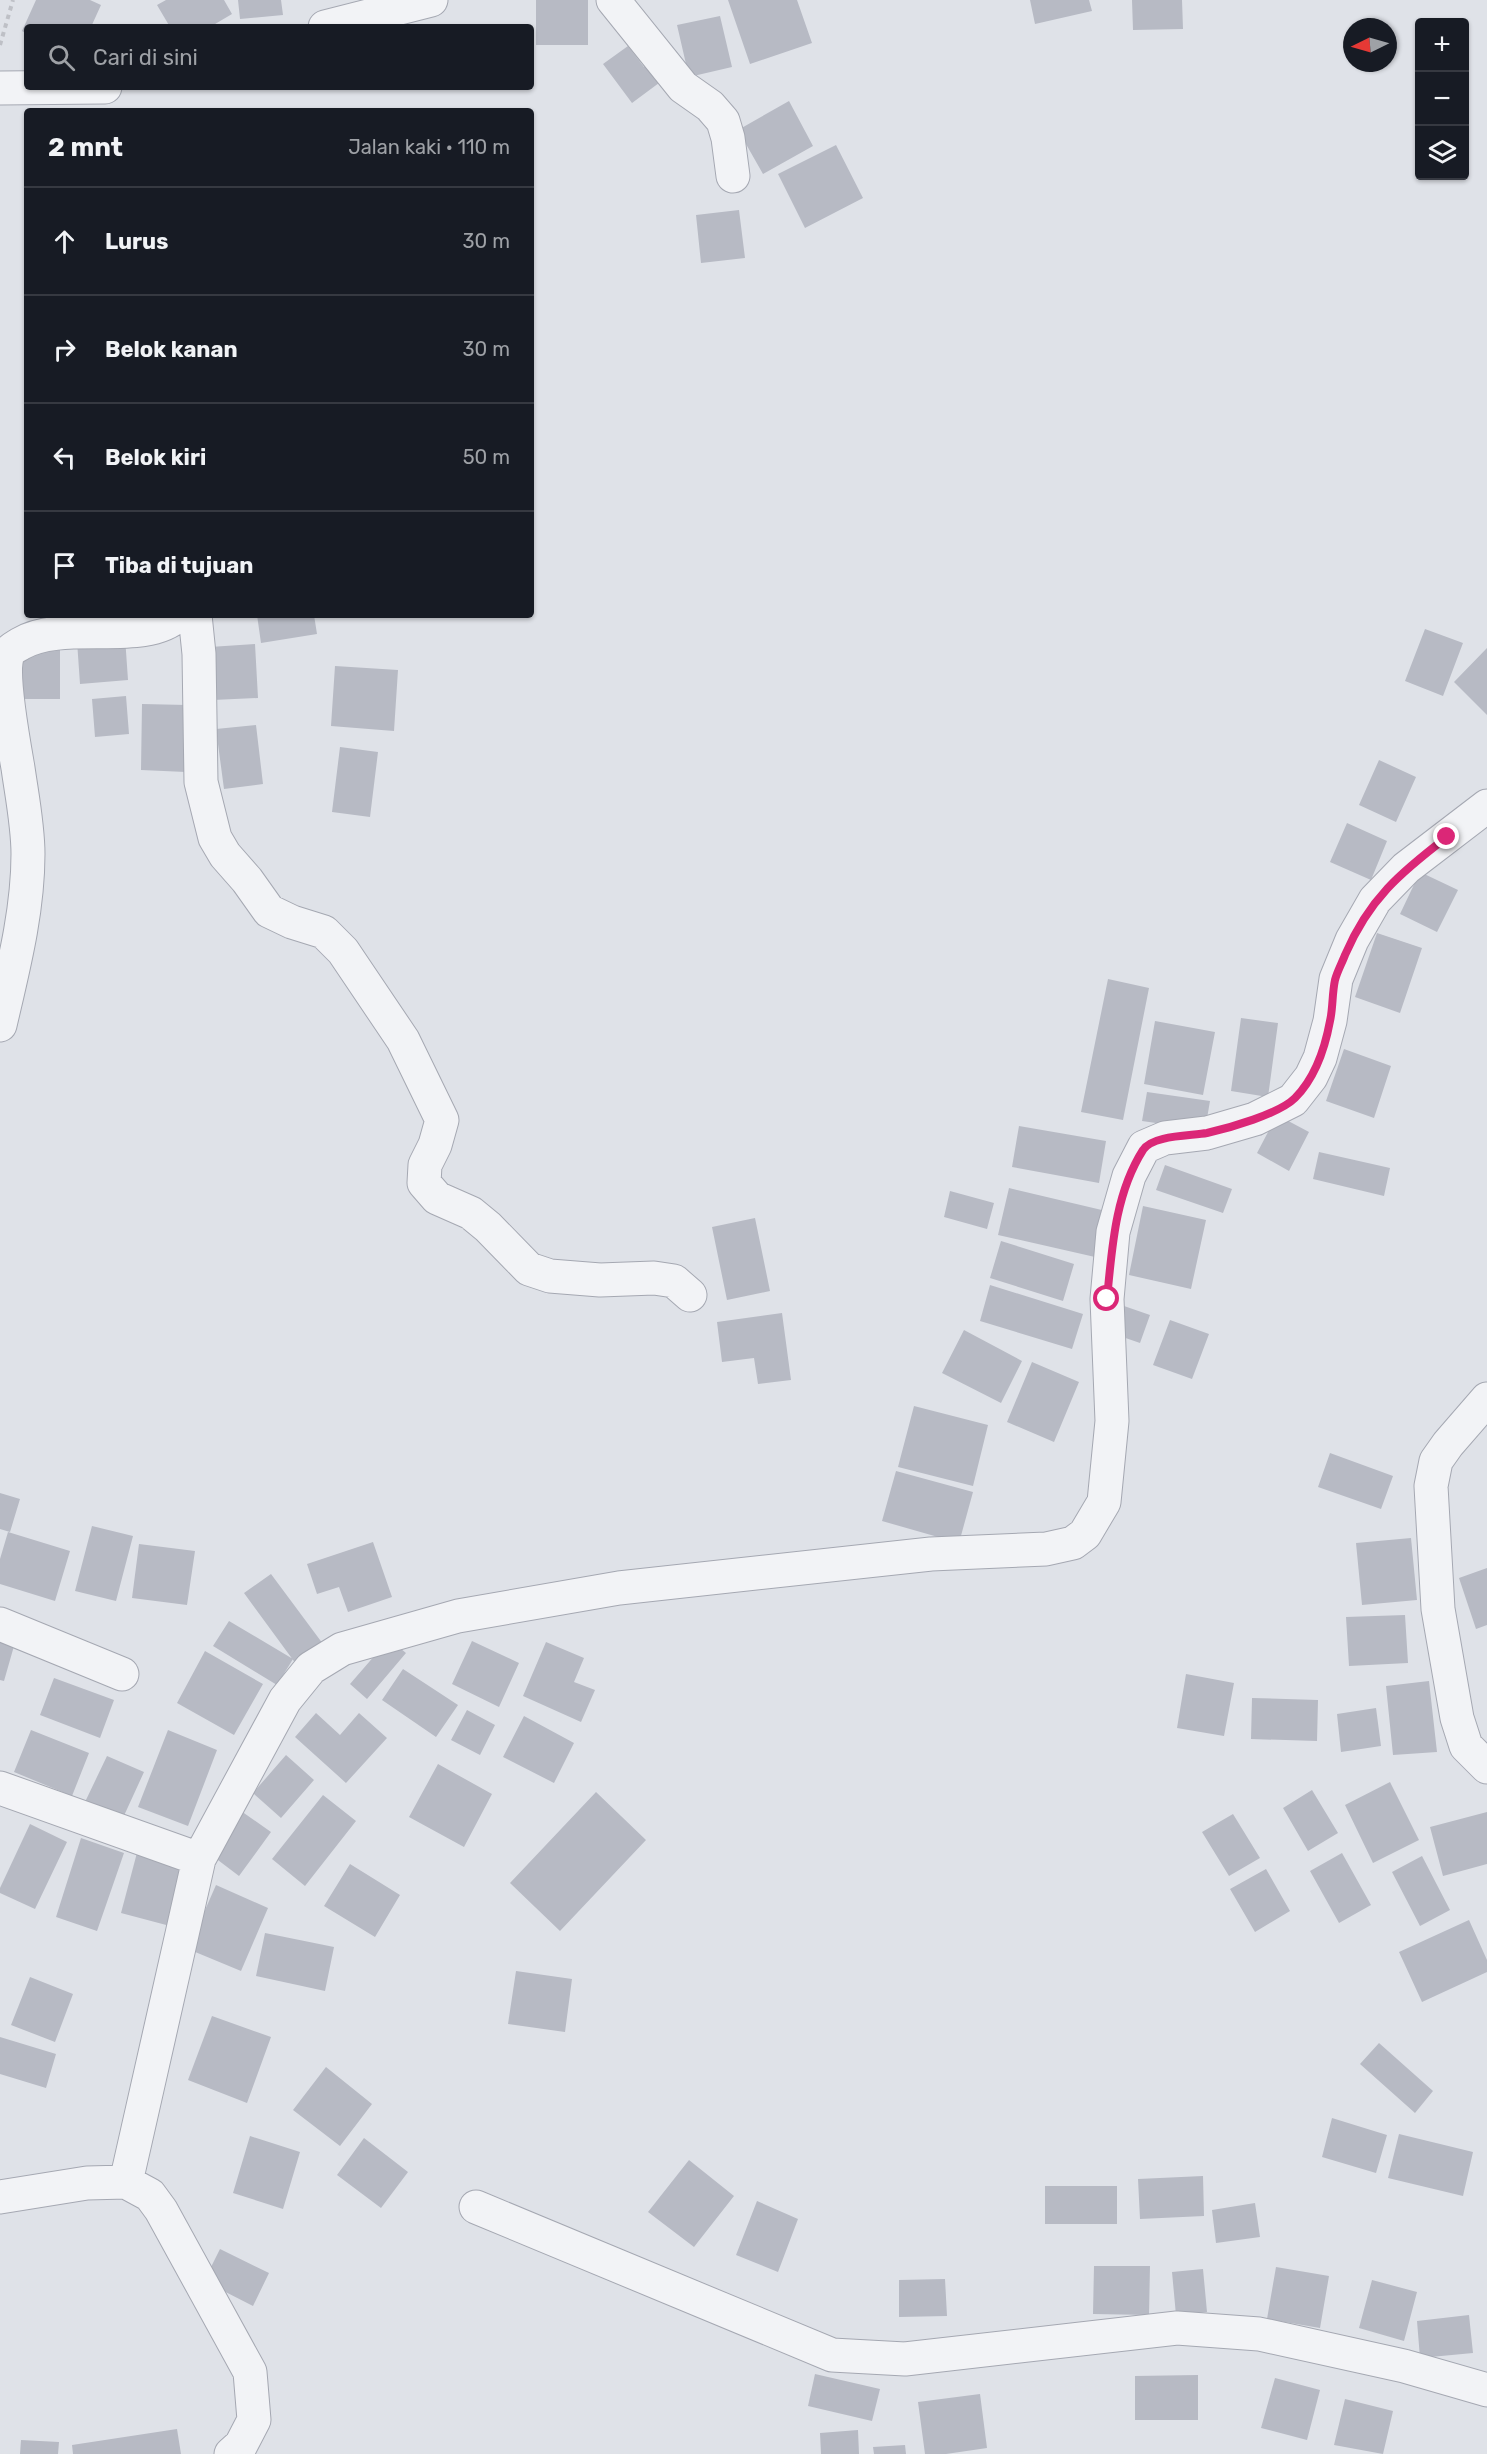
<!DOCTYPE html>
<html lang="id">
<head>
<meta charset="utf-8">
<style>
	body { margin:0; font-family:Rubik,sans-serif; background:#242831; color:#f1f3f6 }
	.controls { position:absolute; right:18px; top:18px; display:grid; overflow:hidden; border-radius:6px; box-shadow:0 2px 4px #0004 }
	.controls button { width:54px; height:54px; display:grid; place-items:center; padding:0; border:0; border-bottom:2px solid #363941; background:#171b24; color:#f1f3f6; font:30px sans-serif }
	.compass { position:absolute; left:1343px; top:18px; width:54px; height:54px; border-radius:50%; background:#171b24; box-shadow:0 2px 4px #0004; rotate:265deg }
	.stop { position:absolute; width:18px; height:18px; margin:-14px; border:4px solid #db2777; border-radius:50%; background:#fff }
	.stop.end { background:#db2777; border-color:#fff; box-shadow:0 2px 6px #0008 }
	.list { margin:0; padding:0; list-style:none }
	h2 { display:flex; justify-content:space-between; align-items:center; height:78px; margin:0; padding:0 24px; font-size:26px }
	h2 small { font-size:20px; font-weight:400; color:#9ea1a6 }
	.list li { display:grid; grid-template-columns:39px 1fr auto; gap:18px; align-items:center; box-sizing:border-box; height:108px; padding:0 24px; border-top:2px solid #363941 }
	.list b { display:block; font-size:22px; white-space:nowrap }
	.list em { font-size:20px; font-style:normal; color:#9ea1a6 }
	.icon { flex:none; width:33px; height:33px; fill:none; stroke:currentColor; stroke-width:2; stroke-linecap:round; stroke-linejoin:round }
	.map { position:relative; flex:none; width:1487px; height:2454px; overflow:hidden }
	.search { position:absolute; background:#171b24; box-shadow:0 2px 4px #0004; left:24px; top:24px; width:510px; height:66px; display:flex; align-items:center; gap:15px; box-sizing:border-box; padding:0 21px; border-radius:6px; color:#9ea1a6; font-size:22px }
	.panel { position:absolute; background:#171b24; box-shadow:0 2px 4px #0004; left:24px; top:108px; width:510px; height:510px; border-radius:6px }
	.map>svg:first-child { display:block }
	.building { fill:#b7bac4 }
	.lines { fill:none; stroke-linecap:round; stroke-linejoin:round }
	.minor-casing { stroke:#a5a8b2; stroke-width:35 }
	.path { stroke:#bec0c6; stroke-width:4; stroke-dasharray:4.5 4.5; stroke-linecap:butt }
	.minor { stroke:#f2f3f6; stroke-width:33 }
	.route { stroke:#db2777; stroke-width:8 }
</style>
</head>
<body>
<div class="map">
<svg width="1487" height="2454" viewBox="0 0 1487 2454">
	<rect width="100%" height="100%" fill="#dfe2e8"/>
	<path class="building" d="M 36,0 L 90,0 L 101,5 L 91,27 L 27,27 L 27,34 L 22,31 Z
		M 166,0 L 224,0 L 232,14 L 210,27 L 170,27 L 157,5 Z
		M 238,0 L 281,0 L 283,15 L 240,19 Z
		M 536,0 L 588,0 L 588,45 L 536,45 Z
		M 728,0 L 797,0 L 812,43 L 750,64 Z
		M 1030,0 L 1089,0 L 1092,11 L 1035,24 Z
		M 1132,0 L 1182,0 L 1183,29 L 1133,30 Z
		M 720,16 L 732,67 L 689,77 L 677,25 Z
		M 628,46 L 644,67 L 650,62 L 663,80 L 632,103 L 603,64 Z
		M 789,101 L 813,146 L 763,174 L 738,130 Z
		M 836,145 L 863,198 L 805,228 L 778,174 Z
		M 739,210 L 745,258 L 701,263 L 696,215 Z
		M 257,615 L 314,615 L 317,634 L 261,643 Z
		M 1425,629 L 1463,643 L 1443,696 L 1405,681 Z
		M 125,637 L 128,680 L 80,684 L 77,641 Z
		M 255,644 L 258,698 L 213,700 L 210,647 Z
		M 1487,648 L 1487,715 L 1454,682 Z
		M 19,650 L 60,650 L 60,699 L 19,699 Z
		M 335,666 L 398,670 L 394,731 L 331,726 Z
		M 126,696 L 129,734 L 95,737 L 92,699 Z
		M 142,704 L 187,705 L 186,772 L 141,770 Z
		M 256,725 L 263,784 L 224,789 L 216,729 Z
		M 340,747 L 378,752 L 370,817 L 332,812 Z
		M 1379,760 L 1416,777 L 1396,822 L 1359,805 Z
		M 1347,823 L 1387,841 L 1371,880 L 1330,862 Z
		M 1420,872 L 1458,890 L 1437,932 L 1400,914 Z
		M 1377,933 L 1422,948 L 1400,1013 L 1355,997 Z
		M 1108,979 L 1149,988 L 1123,1120 L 1081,1112 Z
		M 1241,1018 L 1278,1023 L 1268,1097 L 1231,1091 Z
		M 1155,1021 L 1215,1032 L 1203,1095 L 1144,1084 Z
		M 1344,1049 L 1391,1066 L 1374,1118 L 1326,1101 Z
		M 1147,1092 L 1210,1101 L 1205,1130 L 1142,1121 Z
		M 1277,1115 L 1309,1132 L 1289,1171 L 1257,1153 Z
		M 1019,1126 L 1106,1141 L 1099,1183 L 1012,1167 Z
		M 1319,1152 L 1390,1168 L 1384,1196 L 1313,1179 Z
		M 1165,1165 L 1232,1189 L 1223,1213 L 1156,1190 Z
		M 1009,1188 L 1106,1211 L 1095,1257 L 998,1235 Z
		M 950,1191 L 994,1203 L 987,1229 L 944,1217 Z
		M 1143,1206 L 1206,1220 L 1191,1289 L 1129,1275 Z
		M 755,1218 L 770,1291 L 727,1300 L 712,1227 Z
		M 1001,1241 L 1074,1264 L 1063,1301 L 990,1278 Z
		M 990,1285 L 1083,1314 L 1072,1349 L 980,1321 Z
		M 1124,1306 L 1150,1315 L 1140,1343 L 1114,1334 Z
		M 782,1313 L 791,1380 L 758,1384 L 754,1358 L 722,1362 L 717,1322 Z
		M 1170,1320 L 1209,1334 L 1192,1379 L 1153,1365 Z
		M 964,1330 L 1022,1361 L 1001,1403 L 942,1373 Z
		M 1032,1362 L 1079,1382 L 1054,1442 L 1007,1422 Z
		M 914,1406 L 988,1425 L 973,1486 L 898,1467 Z
		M 1330,1453 L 1393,1476 L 1381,1509 L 1318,1487 Z
		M 896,1471 L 973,1492 L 959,1543 L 882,1521 Z
		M 0,1493 L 20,1499 L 10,1532 L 0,1529 Z
		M 92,1526 L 133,1536 L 116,1601 L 75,1591 Z
		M 8,1532 L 70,1551 L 55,1601 L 0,1584 L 0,1559 Z
		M 1411,1538 L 1417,1600 L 1362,1605 L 1356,1543 Z
		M 373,1542 L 392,1597 L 348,1612 L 339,1587 L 317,1594 L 307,1564 Z
		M 139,1544 L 195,1551 L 187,1605 L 132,1598 Z
		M 1487,1568 L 1487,1625 L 1476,1629 L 1459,1578 Z
		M 271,1574 L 323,1644 L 296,1664 L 244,1593 Z
		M 1405,1615 L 1408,1663 L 1349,1666 L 1346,1617 Z
		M 229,1621 L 293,1659 L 277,1685 L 213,1646 Z
		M 389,1639 L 406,1653 L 367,1699 L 350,1684 Z
		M 472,1641 L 519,1663 L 499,1707 L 452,1684 Z
		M 0,1642 L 14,1646 L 4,1681 L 0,1680 Z
		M 546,1642 L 584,1658 L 574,1682 L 595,1690 L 581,1722 L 523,1696 Z
		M 205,1651 L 263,1684 L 234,1735 L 177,1703 Z
		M 403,1669 L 458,1705 L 436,1737 L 382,1700 Z
		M 1186,1674 L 1234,1683 L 1224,1736 L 1177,1728 Z
		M 54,1678 L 114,1700 L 100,1738 L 40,1715 Z
		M 1429,1681 L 1437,1752 L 1393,1755 L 1386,1686 Z
		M 1252,1698 L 1318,1700 L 1317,1741 L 1251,1739 Z
		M 1376,1708 L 1381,1746 L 1341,1752 L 1337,1714 Z
		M 467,1710 L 495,1725 L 480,1755 L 451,1740 Z
		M 316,1713 L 340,1735 L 359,1713 L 387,1738 L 346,1783 L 295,1737 Z
		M 524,1716 L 574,1743 L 554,1783 L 503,1757 Z
		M 31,1730 L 89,1753 L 72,1796 L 14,1772 Z
		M 168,1730 L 217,1750 L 188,1826 L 138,1807 Z
		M 286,1755 L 314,1780 L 281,1818 L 253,1793 Z
		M 107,1756 L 144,1772 L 122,1820 L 85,1802 Z
		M 438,1764 L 492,1794 L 464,1847 L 409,1817 Z
		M 1390,1782 L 1419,1840 L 1373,1863 L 1345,1805 Z
		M 1312,1790 L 1338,1833 L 1308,1851 L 1283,1808 Z
		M 596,1792 L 646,1840 L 560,1931 L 510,1883 Z
		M 323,1795 L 356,1821 L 305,1886 L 272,1859 Z
		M 241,1811 L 271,1832 L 239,1876 L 210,1854 Z
		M 1487,1812 L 1487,1864 L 1443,1876 L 1430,1827 Z
		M 1233,1814 L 1260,1858 L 1229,1876 L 1202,1832 Z
		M 30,1824 L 67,1842 L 35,1909 L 0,1893 L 0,1888 Z
		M 81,1838 L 124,1853 L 97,1931 L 56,1917 Z
		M 138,1849 L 187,1862 L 170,1926 L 121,1913 Z
		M 1342,1853 L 1371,1905 L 1339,1923 L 1310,1871 Z
		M 1422,1856 L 1450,1910 L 1420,1926 L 1392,1872 Z
		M 350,1864 L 400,1895 L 375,1937 L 324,1906 Z
		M 1266,1869 L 1290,1911 L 1255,1932 L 1230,1889 Z
		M 216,1885 L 268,1908 L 241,1971 L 188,1949 Z
		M 1469,1920 L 1487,1960 L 1487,1972 L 1422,2002 L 1399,1952 Z
		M 265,1933 L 334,1947 L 325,1991 L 256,1976 Z
		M 516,1971 L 572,1979 L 565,2032 L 508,2024 Z
		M 30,1977 L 73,1994 L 55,2042 L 11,2025 Z
		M 212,2016 L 271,2037 L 247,2103 L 188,2080 Z
		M 0,2037 L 56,2054 L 46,2088 L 0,2074 Z
		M 1379,2043 L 1433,2091 L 1415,2113 L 1360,2064 Z
		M 326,2067 L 372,2104 L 340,2146 L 293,2110 Z
		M 1332,2118 L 1387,2135 L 1376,2173 L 1322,2157 Z
		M 1399,2134 L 1473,2152 L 1463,2196 L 1388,2178 Z
		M 250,2136 L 300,2152 L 283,2209 L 233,2193 Z
		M 364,2138 L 408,2172 L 381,2208 L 337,2175 Z
		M 689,2160 L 734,2196 L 694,2247 L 648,2212 Z
		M 1203,2176 L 1204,2216 L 1140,2219 L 1138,2179 Z
		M 1045,2186 L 1117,2186 L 1117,2224 L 1045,2224 Z
		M 757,2201 L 798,2219 L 778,2272 L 736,2255 Z
		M 1255,2203 L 1260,2237 L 1216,2243 L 1212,2210 Z
		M 220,2249 L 269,2273 L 253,2306 L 204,2281 Z
		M 1094,2266 L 1150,2266 L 1149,2315 L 1093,2314 Z
		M 1276,2267 L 1329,2276 L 1320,2328 L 1267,2319 Z
		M 1203,2269 L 1207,2312 L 1176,2315 L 1172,2272 Z
		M 945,2279 L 947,2316 L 899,2317 L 899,2280 Z
		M 1372,2280 L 1417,2292 L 1404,2341 L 1359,2328 Z
		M 1469,2315 L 1473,2353 L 1420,2358 L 1417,2321 Z
		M 815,2374 L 880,2389 L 872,2421 L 808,2406 Z
		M 1198,2375 L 1198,2420 L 1135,2420 L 1135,2376 Z
		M 1275,2378 L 1320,2390 L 1307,2440 L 1261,2428 Z
		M 980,2394 L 987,2448 L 946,2454 L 925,2454 L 918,2402 Z
		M 1345,2399 L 1393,2411 L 1383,2454 L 1334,2445 Z
		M 177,2429 L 181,2454 L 73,2454 L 72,2445 Z
		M 858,2430 L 859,2454 L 821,2454 L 820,2433 Z
		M 21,2440 L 59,2442 L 58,2454 L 20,2454 Z
		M 905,2445 L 906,2454 L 874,2454 L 873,2447 Z"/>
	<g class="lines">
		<g class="minor-casing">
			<path id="minor" d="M 613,0 L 683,87 L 710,106 L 723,121 L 728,138 L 733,176
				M 325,27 L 431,0
				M 0,88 L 105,87
				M 195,615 L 199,654 L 201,782 L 215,838 L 225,855 L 247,880 L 269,911 L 292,922 L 324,932 L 343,951 L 403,1040 L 442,1120 L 435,1145 L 425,1165 L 424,1183 L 437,1198 L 471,1213 L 488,1227 L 529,1269 L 550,1276 L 600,1280 L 654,1278 L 674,1281 L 690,1295
				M 0,1025 C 13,969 28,912 28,854 C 28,826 22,796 18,768 C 14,745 0,669 9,652 C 11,649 17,646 20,644 C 64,618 144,647 178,615
				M 1487,1399 L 1448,1444 L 1436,1461 L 1431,1486 L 1438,1609 L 1457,1718 L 1466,1746 L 1487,1767
				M 0,1624 L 122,1674
				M 0,1788 L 199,1859
				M 126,2182 L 199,1859 L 285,1700 L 311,1668 L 342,1649 L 458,1616 L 619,1588 L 931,1554 L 1046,1549 L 1073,1543 L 1085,1534 L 1104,1502 L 1112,1421 L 1107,1299 L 1113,1232 L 1129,1176 L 1144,1147 L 1165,1138 L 1207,1133 L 1255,1119 L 1293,1100 L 1311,1077 L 1320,1058 L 1330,1021 L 1336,979 L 1352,940 L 1375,900 L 1406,868 L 1487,806
				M 0,2197 L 87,2183 L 126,2182 L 150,2195 L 161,2210 L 250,2372 L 254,2420 L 241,2445 L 231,2454
				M 476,2207 L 832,2355 L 905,2359 L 1177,2328 L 1259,2334 L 1404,2366 L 1487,2390"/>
		</g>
		<path class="path" d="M 0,45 L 13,0"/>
		<use href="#minor" class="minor"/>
	</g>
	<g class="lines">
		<path class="route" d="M 1107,1299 C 1112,1248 1115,1194 1143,1150 C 1152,1135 1191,1136 1207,1133 C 1229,1128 1279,1114 1295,1098 C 1315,1078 1325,1048 1330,1021 C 1333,1008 1332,994 1335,980 C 1337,972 1342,963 1345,955 C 1369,899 1400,873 1447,837"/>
	</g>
</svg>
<div class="controls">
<button>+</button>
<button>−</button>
<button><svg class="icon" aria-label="layers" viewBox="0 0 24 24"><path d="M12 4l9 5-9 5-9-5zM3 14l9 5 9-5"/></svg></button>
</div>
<svg class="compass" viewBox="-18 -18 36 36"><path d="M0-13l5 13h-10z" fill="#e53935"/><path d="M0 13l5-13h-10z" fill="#9ea1a6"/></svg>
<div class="stop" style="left:1107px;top:1299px"></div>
<div class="stop end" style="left:1447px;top:837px"></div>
<div class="search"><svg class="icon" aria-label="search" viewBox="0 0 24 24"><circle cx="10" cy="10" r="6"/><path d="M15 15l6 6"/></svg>Cari di sini</div>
<section class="panel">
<h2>2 mnt<small>Jalan kaki · 110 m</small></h2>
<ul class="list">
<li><svg class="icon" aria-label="ahead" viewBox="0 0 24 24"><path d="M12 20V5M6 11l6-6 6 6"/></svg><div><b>Lurus</b></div><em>30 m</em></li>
<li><svg class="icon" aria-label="right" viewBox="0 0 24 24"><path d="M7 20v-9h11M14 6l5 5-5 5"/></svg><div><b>Belok kanan</b></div><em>30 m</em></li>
<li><svg class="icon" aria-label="left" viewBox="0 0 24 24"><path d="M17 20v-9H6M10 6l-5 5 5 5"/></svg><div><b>Belok kiri</b></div><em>50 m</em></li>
<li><svg class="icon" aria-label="arrive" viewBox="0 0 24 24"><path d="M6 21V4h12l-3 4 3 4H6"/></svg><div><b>Tiba di tujuan</b></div></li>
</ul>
</section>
</div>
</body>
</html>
